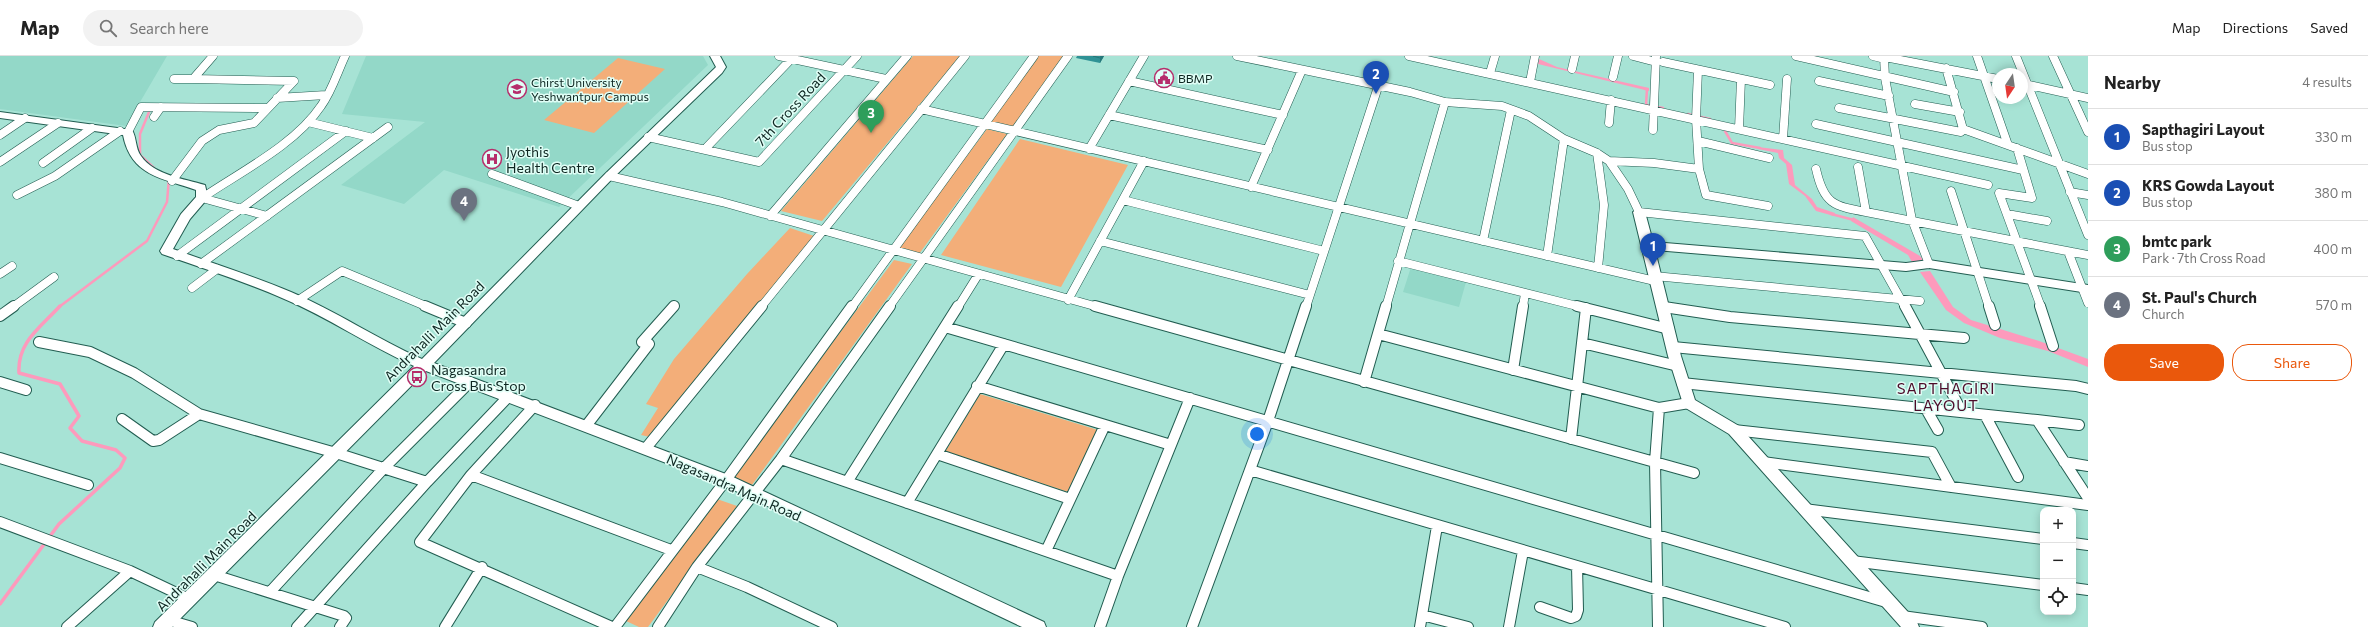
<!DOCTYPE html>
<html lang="en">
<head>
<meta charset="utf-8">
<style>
	body { margin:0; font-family:Commissioner,sans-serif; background:#f2f2f2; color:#222 }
	.controls { position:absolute; right:12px; bottom:12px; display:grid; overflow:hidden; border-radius:8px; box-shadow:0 2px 10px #0003 }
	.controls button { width:36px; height:36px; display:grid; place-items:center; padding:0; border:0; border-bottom:1px solid #e0e0e0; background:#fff; color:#222; font:20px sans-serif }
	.compass { position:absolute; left:1992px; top:12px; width:36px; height:36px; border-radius:50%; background:#fff; box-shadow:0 2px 10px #0003; rotate:193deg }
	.you { position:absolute; left:1257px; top:378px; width:14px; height:14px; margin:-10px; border:3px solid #fff; border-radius:50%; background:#1a73e8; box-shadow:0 0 0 6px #1a73e833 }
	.badge { display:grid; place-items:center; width:26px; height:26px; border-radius:50%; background:#ea580c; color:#fff; font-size:13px; font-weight:700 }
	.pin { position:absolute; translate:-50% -33px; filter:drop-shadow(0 1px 2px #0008) }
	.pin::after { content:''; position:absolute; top:21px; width:14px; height:12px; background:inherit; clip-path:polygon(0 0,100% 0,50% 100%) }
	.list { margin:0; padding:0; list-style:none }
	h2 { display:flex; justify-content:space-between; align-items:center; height:52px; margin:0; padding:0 16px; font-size:17px }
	h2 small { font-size:13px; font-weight:400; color:#767676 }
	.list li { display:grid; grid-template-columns:26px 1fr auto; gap:12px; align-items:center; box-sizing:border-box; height:56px; padding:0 16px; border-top:1px solid #e0e0e0 }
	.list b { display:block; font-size:15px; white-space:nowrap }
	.list p { margin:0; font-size:13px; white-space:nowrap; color:#767676 }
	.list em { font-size:13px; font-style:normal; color:#767676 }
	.actions { display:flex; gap:8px; padding:12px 16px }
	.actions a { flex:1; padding:9px 0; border:1px solid #ea580c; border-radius:16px; text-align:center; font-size:14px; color:#ea580c }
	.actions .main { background:#ea580c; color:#fff }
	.icon { flex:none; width:22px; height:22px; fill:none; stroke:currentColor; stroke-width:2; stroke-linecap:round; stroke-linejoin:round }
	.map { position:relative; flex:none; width:2088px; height:571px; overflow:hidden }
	header { display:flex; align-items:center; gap:24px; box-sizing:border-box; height:56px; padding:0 20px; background:#fff; border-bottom:1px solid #e0e0e0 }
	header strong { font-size:19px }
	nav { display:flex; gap:22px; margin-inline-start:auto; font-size:14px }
	.search { width:280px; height:36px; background:#f2f2f2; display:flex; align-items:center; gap:10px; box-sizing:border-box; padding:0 14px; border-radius:22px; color:#767676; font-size:15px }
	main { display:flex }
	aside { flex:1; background:#fff }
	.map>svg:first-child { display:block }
	.built { fill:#93d8c8 }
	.green { fill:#f3ae79 }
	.water { fill:#fd9abc }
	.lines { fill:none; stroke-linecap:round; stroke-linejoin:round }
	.stream-far1 { stroke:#fd9abc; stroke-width:2.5 }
	.stream { stroke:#fd9abc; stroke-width:3.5 }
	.street-far1-casing { stroke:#225d51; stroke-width:9 }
	.street-casing { stroke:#225d51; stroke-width:12 }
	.secondary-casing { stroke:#225d51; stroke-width:2 }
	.street-far1 { stroke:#fff; stroke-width:8 }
	.street { stroke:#fff; stroke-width:10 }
	.secondary { fill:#fff; fill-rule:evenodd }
	.wall { fill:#2f9295 }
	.shaded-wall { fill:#267779 }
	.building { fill:#37aaad; stroke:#267779 }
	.labels { text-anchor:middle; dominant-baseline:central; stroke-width:3; stroke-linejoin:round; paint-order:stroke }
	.far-poi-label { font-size:12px; fill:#0d2621; stroke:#e0fef6; text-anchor:start }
	.street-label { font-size:14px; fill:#0d2621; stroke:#e0fef6 }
	.poi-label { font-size:14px; fill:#0d2621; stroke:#e0fef6; text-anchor:start }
	.neighbourhood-label { font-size:15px; letter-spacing:1px; fill:#4d0b29; stroke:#e0fef6 }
</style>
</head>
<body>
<header>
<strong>Map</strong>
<div class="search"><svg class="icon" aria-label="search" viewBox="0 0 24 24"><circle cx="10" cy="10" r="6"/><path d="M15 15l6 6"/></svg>Search here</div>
<nav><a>Map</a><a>Directions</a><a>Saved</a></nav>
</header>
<main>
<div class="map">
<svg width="2088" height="571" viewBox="0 0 2088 571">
	<rect width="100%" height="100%" fill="#a7e3d5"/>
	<path class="built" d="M 0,0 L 167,0 L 126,70 L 0,53 Z
		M 366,0 L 703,0 L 708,9 L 559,151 L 444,114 L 404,148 L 341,129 L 425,66 L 342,58 Z
		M 1411,211 L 1466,226 L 1459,251 L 1403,236 Z"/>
	<path class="green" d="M 913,0 L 960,0 L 822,165 L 781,155 Z
		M 1037,0 L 1064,0 L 1013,71 L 989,65 Z
		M 618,2 L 665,13 L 594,77 L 544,64 Z
		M 987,73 L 1007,78 L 919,198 L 898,192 Z
		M 1020,83 L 1128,109 L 1061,231 L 941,199 Z
		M 790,172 L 814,180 L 650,381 L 641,379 L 658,352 L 646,348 L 674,303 L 747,218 Z
		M 894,204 L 912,208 L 752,429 L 732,422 Z
		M 980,338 L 1098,374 L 1068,436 L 945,396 Z
		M 717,443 L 737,450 L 648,571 L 639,571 L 626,565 Z"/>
	<path class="water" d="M 1539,3 L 1557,11 L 1649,32 L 1649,35 L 1538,8 Z
		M 1758,91 L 1783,94 L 1784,102 L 1792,109 L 1795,129 L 1812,143 L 1817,151 L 1835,157 L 1834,160 L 1816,155 L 1805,140 L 1789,128 L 1786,108 L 1779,102 L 1778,97 L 1758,93 Z
		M 1853,161 L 1920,200 L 1924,205 L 1912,206 L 1908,199 L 1851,165 Z
		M 1930,215 L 1953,251 L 1971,264 L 2039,285 L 2088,303 L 2088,311 L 2048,295 L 2000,282 L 1964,267 L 1946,254 L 1920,216 Z"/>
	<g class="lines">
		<path class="stream-far1" d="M 1645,33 L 1647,33 L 1646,49 L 1663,52
			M 149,56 L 140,78 L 140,99 L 154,112
			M 1688,58 L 1710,63
			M 1725,75 L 1732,87 L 1760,92
			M 1831,158 L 1854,164
			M 59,251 L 147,185 L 167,146 L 169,122"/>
		<path class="stream" d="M 0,548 L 59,468 L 120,412 L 125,402 L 116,394 L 82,385 L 70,372 L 79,360 L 60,328 L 19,317 C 17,286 41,271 60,250"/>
		<g class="street-far1-casing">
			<path id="street-far1" d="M 779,0 L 886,23
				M 1237,0 L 1410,36 L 1445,46 L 1502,50 L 1529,60 L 1564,83 L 1597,97 L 1609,105 L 1628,133 L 1639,156 L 1865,180 L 1905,251
				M 1409,0 L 1988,129
				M 1633,0 L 1656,6
				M 1796,0 L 1954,36
				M 1873,0 L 1885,3
				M 1884,0 L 1885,22 L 1912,164 L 1929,208
				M 1977,0 L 2008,89
				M 2016,0 L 2088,179
				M 2053,0 L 2088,76
				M 1885,1 L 1998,23
				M 1663,6 L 1770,29
				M 1572,13 L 1575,0
				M 1490,17 L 1495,0
				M 1613,21 L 1618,0
				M 174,23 L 193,23
				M 1129,25 L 1283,59
				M 1819,25 L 1889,40
				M 1530,26 L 1535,0
				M 2025,28 L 2088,42
				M 277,42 L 326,39
				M 1915,48 L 1960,56
				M 1839,52 L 1961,76 L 1963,73 L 1946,12
				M 921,53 L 1655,225
				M 1109,59 L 1268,94
				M 154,61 L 161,51
				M 308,66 L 373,82
				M 1609,67 L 1611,44
				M 1816,68 L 2023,114
				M 1739,73 L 1741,23
				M 1963,73 L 2088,118
				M 1653,74 L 1656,0
				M 128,76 L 141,51 L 268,52
				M 0,79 L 25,62
				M 648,81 L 759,106 L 857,0
				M 1783,83 L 1787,23
				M 1698,85 L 1769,102
				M 2017,92 L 2032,142 L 1999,137 L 2041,251
				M 705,93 L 794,0
				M 1089,93 L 1144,0
				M 1597,97 L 1604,149 L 1598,212
				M 1609,105 L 1654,107 L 1699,113 L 1696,63 L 1698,14
				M 0,106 L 58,67
				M 43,107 L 92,72
				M 1858,111 L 1866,156 L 2072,196
				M 1699,113 L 1706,139 L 1768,150
				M 1816,113 C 1824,148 1833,150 1866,156
				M 492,118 L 579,150
				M 609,120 L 722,146 L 1098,251
				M 172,125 L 202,85 L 219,74 L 254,67 L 294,25 L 193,23 L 213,0
				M 1251,131 L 1302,14
				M 1951,135 L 1989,251
				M 2070,136 L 2088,139
				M 17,139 L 55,120 L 120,75
				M 202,142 C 240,116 295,89 321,50 C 332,35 337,17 345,0
				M 202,142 L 267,160
				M 1123,144 L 1324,195
				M 2007,158 L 2047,165
				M 770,160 L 907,0
				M 1100,185 L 1310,239
				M 1483,185 L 1511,54
				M 2088,199 L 2072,196 L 2069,198 L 2088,247
				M 177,200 L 346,75
				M 1547,200 L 1564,83
				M 1398,205 L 1581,251
				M 201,208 L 388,71
				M 0,218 L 12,210
				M 1654,220 L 1920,245
				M 192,232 L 217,213
				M 1068,244 L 1144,105
				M 297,245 L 342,215 L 428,251
				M 13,251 L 54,221
				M 761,251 L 965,0
				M 852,251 L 1034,0
				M 889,251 L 1068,0
				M 958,251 L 978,219
				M 1306,251 L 1378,31
				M 1386,251 L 1445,46
				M 1523,251 L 1525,237"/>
		</g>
		<g class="street-casing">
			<path id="street" d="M 425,250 L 466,267
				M 1095,250 L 1694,417
				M 1577,250 L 1669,273
				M 1905,250 L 1962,356
				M 1989,250 L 1995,269
				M 2040,250 L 2053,290
				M 1664,251 L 1730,261 L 1964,282
				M 0,260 L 14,250
				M 945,271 L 1886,546
				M 1378,278 L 1659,352 L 1689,347
				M 39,286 L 90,296 L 134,317 L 199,358
				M 1582,287 L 1678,310
				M 1673,291 L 2076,330 L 2088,333
				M 1513,314 L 1523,250
				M 0,326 L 26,334
				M 1364,326 L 1386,250
				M 1682,327 L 2037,364
				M 977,330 L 1171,389
				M 535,349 L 471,419 L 420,486 L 612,571
				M 1926,353 L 1938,374
				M 1985,359 L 2018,421
				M 122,363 L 153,385 L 159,384 L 199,358 L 336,397 L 427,426
				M 2079,369 L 2037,364 L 2088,442
				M 586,370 L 649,288 L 642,286 L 674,250
				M 1734,374 L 1932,396 L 1951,431
				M 1571,383 L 1586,252
				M 646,392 L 762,250
				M 937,398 L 1070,443
				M 0,402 L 88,429
				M 781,403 L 1118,520
				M 1763,406 L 2088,449
				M 2064,406 L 2088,410
				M 1250,414 L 1785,571
				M 471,419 L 671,494
				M 847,426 L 958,250
				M 907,447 L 1004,288
				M 1804,453 L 2043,483
				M 0,466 L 130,515 L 189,543
				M 2073,487 L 2088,489
				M 1046,495 L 1105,369
				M 1852,505 L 2043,529
				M 697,511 L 781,403 L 890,250
				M 214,519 L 344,560 L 346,562 L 340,571
				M 2073,532 L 2088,534
				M 270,536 L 384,412 L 470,326
				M 1540,551 L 1571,562 L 1576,560 L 1578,554 L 1577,510
				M 1422,559 L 1468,571
				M 1902,560 L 1982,571
				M 168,564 L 192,571
				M 67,571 L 130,515
				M 297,571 L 427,426 L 509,340
				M 445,571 L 482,511
				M 615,571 L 726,424 L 852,250
				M 658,571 L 697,511 L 747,531 L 832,571
				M 1100,571 L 1118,520 L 1190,342
				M 1192,571 L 1268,365 L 1306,250
				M 1420,571 L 1437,470
				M 1509,571 L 1523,495
				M 1658,571 L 1655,406 L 1659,352"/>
		</g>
		<g class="secondary-casing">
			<path id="secondary" d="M 710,0 L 720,0 L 726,11 L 722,17 L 613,122 L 434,307 L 731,420 L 1044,566 L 1046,571 L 1022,571 L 721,428 L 426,315 L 172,571 L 153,571 L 155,566 L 414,310 C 369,290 328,261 282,242 C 243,225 202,212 162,198 L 160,195 L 181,158 L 196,141 L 196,134 C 162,122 131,120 123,79 L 0,62 L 0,56 L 132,74 C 137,82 135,92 141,100 C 154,119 185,123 205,129 L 208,142 L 190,163 L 173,193 C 212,207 253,220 291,236 C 336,255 377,283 422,303 L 605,118 L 714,13 L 716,11 Z
				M 1639,152 L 1645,156 L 1653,186 L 1906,207 L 1929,204 L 2088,229 L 2088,237 L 1929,212 L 1906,215 L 1655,194 L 1681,300 L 1695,344 L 1739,370 L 1917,566 L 1919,571 L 1901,571 L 1729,378 L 1684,351 L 1668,300 L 1633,156 Z"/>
		</g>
		<use href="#street-far1" class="street-far1"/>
		<use href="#street" class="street"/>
		<use href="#secondary" class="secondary"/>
	</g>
	<path class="wall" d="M 1077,0 L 1104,0 L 1100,7 L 1076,2 Z"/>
	<path class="shaded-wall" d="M 1101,0 L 1104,0 L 1100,7 L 1100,2 Z"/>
	<path class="building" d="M 1093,0 L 1101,0 L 1100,2 Z"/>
	<defs>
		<g id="civic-ring" transform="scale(1)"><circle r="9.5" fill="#e0fef6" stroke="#b62d6b" stroke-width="1.5"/><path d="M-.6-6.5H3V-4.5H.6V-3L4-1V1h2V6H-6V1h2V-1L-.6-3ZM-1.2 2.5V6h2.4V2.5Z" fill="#b62d6b"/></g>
		<g id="university-ring" transform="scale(1)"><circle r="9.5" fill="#e0fef6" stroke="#b62d6b" stroke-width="1.5"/><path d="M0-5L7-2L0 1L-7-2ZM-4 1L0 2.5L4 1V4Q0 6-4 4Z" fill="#b62d6b"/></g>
		<g id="hospital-ring" transform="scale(1)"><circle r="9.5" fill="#e0fef6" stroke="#b62d6b" stroke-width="1.5"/><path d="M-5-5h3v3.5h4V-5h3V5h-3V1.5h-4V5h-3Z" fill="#b62d6b"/></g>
		<g id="bus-ring" transform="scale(1)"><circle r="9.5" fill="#e0fef6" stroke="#b62d6b" stroke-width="1.5"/><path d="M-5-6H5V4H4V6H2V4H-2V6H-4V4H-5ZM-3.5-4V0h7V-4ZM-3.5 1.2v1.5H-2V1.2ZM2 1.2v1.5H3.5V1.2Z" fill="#b62d6b"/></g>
	</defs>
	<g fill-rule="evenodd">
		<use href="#civic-ring" x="1164" y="22"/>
		<use href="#university-ring" x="517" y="33"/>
		<use href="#hospital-ring" x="492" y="103"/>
		<use href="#bus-ring" x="417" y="321"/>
	</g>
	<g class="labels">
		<g class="far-poi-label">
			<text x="1178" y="22">BBMP</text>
			<text x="531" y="26">Chirst University<tspan x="531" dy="14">Yeshwantpur Campus</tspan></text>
		</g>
		<g class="street-label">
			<text transform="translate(790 53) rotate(-47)">7th Cross Road</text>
			<text transform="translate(434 275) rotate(-45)">Andrahalli Main Road</text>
			<text transform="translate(734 431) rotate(24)">Nagasandra Main Road</text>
			<text transform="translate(206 505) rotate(-45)">Andrahalli Main Road</text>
		</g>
		<g class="poi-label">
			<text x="506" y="95">Jyothis<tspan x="506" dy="16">Health Centre</tspan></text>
			<text x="431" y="313">Nagasandra<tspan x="431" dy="16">Cross Bus Stop</tspan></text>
		</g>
		<g class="neighbourhood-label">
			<text x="1946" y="332">SAPTHAGIRI<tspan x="1946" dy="17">LAYOUT</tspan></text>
		</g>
	</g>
</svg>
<div class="controls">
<button>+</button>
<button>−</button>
<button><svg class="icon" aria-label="locate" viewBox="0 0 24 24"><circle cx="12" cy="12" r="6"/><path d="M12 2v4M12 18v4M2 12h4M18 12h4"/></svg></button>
</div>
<svg class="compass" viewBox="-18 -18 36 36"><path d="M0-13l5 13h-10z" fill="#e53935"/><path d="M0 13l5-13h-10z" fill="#767676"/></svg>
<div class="you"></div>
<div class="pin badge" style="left:1653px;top:210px;background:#1a4fb4">1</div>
<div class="pin badge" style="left:1376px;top:38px;background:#1a4fb4">2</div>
<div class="pin badge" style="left:871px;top:77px;background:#2e9e5b">3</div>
<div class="pin badge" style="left:464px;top:165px;background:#6b7280">4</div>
</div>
<aside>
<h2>Nearby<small>4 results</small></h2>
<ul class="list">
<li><span class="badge" style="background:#1a4fb4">1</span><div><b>Sapthagiri Layout</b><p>Bus stop</p></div><em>330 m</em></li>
<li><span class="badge" style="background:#1a4fb4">2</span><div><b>KRS Gowda Layout</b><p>Bus stop</p></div><em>380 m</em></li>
<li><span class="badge" style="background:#2e9e5b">3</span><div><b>bmtc park</b><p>Park · 7th Cross Road</p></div><em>400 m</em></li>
<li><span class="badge" style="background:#6b7280">4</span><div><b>St. Paul's Church</b><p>Church</p></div><em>570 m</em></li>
</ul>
<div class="actions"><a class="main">Save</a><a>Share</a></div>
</aside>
</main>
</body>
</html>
